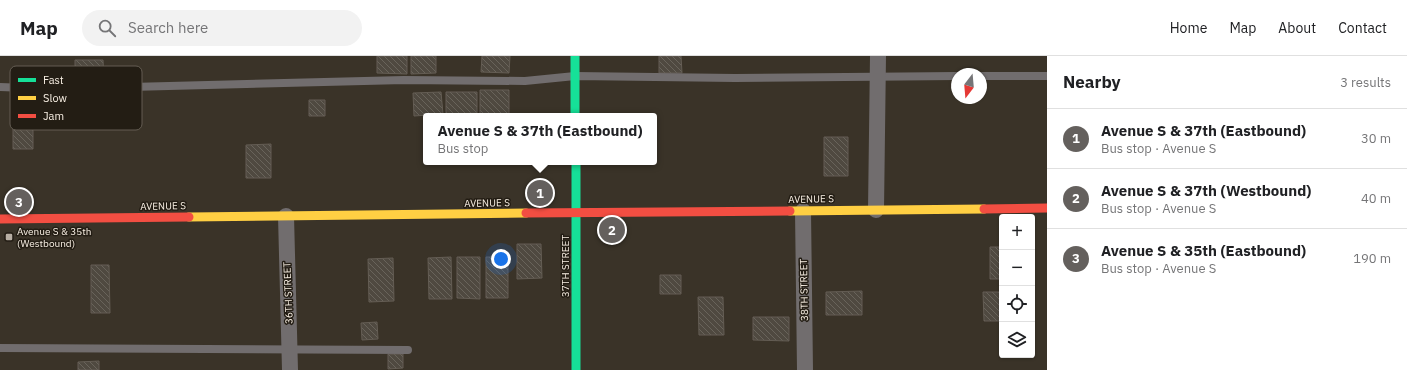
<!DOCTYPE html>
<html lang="en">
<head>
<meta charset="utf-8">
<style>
	body { margin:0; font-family:"IBM Plex Sans",sans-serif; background:#f2f2f2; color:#202124 }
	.controls { position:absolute; right:12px; bottom:12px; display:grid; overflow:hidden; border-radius:4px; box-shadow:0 1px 3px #0004 }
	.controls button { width:36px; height:36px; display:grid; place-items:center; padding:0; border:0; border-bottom:1px solid #e0e0e0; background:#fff; color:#202124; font:20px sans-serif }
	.compass { position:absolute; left:951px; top:12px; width:36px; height:36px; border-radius:50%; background:#fff; box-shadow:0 1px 3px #0004; rotate:196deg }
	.you { position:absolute; left:501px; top:203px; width:14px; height:14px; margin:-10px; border:3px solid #fff; border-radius:50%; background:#1a73e8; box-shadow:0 0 0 6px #1a73e833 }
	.badge { display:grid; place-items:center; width:26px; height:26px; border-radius:50%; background:#64605d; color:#fff; font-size:13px; font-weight:700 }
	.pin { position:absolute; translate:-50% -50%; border:2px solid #fff; box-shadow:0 1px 4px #0006 }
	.popup { position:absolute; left:423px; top:57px; width:234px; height:52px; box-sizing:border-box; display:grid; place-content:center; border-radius:4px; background:#fff; filter:drop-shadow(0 1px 3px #0005); font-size:13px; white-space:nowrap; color:#757577 }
	.popup b { font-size:15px; color:#202124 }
	.popup::after { content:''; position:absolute; left:50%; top:100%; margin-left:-8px; border:8px solid transparent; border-top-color:#fff }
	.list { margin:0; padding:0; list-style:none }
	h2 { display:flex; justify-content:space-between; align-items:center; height:52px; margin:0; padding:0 16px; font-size:17px }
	h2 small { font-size:13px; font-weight:400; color:#757577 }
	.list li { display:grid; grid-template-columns:26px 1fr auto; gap:12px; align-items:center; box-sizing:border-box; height:60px; padding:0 16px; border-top:1px solid #e0e0e0 }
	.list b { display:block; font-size:15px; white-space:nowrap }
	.list p { margin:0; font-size:13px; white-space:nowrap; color:#757577 }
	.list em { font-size:13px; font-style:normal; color:#757577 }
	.icon { flex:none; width:22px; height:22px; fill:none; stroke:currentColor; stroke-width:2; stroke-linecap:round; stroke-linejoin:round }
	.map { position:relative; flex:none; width:1047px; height:314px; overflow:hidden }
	header { display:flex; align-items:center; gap:24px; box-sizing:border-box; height:56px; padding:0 20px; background:#fff; border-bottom:1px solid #e0e0e0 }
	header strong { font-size:19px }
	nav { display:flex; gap:22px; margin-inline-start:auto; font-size:14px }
	.search { width:280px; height:36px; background:#f2f2f2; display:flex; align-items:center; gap:10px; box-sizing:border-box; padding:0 14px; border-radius:22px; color:#757577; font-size:15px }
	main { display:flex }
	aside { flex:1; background:#fff }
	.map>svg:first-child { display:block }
	.building { fill:url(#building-back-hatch); stroke:#645d54 }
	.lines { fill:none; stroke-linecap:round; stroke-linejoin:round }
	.lane { stroke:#716d6e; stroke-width:8 }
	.street { stroke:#716d6e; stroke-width:16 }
	.fast { stroke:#16e098; stroke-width:9 }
	.slow { stroke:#ffcf43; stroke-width:9 }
	.jam { stroke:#f24e42; stroke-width:9 }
	.poi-dot { fill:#b7aea3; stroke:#231d14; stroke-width:1.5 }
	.labels { text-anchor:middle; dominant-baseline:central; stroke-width:3; stroke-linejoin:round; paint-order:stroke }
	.street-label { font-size:10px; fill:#faf1e5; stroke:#231d14 }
	.poi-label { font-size:10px; fill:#faf1e5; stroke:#231d14; text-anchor:start }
	.key { fill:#231d14; stroke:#645d53; stroke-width:1 }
	.key-label { font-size:11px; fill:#faf1e5 }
</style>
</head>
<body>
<header>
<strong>Map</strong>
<div class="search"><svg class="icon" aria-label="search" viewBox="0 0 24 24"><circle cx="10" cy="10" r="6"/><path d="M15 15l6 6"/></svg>Search here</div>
<nav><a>Home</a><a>Map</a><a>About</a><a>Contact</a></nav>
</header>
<main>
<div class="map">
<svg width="1047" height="314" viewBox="0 0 1047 314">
	<defs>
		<pattern id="building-back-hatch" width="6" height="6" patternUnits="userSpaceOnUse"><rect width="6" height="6" fill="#4f4940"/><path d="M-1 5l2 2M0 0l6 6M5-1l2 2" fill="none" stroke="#69645b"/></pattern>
	</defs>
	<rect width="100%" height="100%" fill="#3a3328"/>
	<path class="building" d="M 377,0 L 407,0 L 407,18 L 377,17 Z
		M 411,0 L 436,0 L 436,17 L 411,18 Z
		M 482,0 L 510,0 L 509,17 L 481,16 Z
		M 659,0 L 681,0 L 682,17 L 659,17 Z
		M 75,4 L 103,4 L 104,25 L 75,25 Z
		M 480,34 L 509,34 L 509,58 L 480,58 Z
		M 441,36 L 443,58 L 414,60 L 413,37 Z
		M 446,36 L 477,36 L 477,57 L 446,58 Z
		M 98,39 L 114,39 L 115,59 L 98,60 Z
		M 309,44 L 325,44 L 325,60 L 309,60 Z
		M 33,72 L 33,93 L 13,93 L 13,73 Z
		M 824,81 L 848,81 L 848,120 L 824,120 Z
		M 271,88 L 271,122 L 246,122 L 246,89 Z
		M 517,188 L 541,188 L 542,222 L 517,223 Z
		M 990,191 L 1002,191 L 1002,223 L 990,223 Z
		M 451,201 L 452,243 L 429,243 L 428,202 Z
		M 457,201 L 480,201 L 480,243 L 457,242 Z
		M 486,201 L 508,201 L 508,242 L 486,242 Z
		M 393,202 L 394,245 L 369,246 L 368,203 Z
		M 91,209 L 109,209 L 110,257 L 91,257 Z
		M 660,219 L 681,219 L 681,238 L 660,238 Z
		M 862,235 L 862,259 L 826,259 L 826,236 Z
		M 983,236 L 1002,236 L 1002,265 L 984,265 Z
		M 698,241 L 723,241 L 724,279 L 699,279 Z
		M 753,261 L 789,261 L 789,285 L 753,284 Z
		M 377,266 L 378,283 L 362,284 L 361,267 Z
		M 388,298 L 403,298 L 403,312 L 388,313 Z
		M 99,305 L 99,314 L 78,314 L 78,306 Z"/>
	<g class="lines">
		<path class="lane" d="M 981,20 L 1047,20
			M 0,31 L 53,33 L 404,24 L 525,25 L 575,20 L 735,22 L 957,20
			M 0,292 L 408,294"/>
		<path class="street" d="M 876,154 L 878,0
			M 803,155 L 805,314
			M 286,160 L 290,314"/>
		<path class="fast" d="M 575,0 L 575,60
			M 576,106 L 576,314"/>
		<path class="slow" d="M 790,155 L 984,153
			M 189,161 L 526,157"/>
		<path class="jam" d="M 984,153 L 1047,152
			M 526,157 L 790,155
			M 0,163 L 189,161"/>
	</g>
	<rect class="poi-dot" x="5" y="177" width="8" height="8" rx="2"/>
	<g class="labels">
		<g class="street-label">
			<text transform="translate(811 143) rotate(-1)">AVENUE S</text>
			<text transform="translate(487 147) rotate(-1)">AVENUE S</text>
			<text transform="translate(163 150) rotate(-1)">AVENUE S</text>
			<text transform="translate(565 210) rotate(-90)">37TH STREET</text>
			<text transform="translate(804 234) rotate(-91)">38TH STREET</text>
			<text transform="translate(288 237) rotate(-92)">36TH STREET</text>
		</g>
		<g class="poi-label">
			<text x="17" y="175">Avenue S &amp; 35th<tspan x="17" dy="12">(Westbound)</tspan></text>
		</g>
	</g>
	<rect x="10" y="10" width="132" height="64" rx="6" class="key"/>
	<rect x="18" y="22" width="18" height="4" fill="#16e098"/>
	<rect x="18" y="40" width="18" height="4" fill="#ffcf43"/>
	<rect x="18" y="58" width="18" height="4" fill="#f24e42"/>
	<g class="key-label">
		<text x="43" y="28">Fast</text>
		<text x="43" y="46">Slow</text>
		<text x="43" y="64">Jam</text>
	</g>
</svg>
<div class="controls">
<button>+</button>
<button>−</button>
<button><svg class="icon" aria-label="locate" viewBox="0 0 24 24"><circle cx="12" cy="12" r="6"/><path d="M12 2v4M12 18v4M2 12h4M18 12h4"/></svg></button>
<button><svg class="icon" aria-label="layers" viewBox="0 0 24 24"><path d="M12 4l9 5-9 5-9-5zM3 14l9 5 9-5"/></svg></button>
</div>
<svg class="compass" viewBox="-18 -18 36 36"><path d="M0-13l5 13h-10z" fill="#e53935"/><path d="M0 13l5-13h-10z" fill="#757577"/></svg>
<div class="you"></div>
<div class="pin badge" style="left:540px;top:137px">1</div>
<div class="popup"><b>Avenue S &amp; 37th (Eastbound)</b>Bus stop</div>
<div class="pin badge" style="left:612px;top:174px">2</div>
<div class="pin badge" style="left:19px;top:146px">3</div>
</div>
<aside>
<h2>Nearby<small>3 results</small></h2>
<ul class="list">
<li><span class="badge">1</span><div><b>Avenue S &amp; 37th (Eastbound)</b><p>Bus stop · Avenue S</p></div><em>30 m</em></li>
<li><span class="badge">2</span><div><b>Avenue S &amp; 37th (Westbound)</b><p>Bus stop · Avenue S</p></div><em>40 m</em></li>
<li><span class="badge">3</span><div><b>Avenue S &amp; 35th (Eastbound)</b><p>Bus stop · Avenue S</p></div><em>190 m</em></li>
</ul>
</aside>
</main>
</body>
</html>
